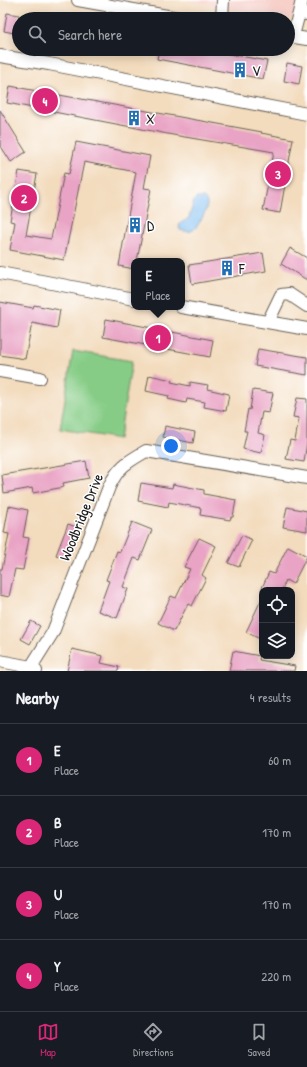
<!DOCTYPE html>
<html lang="en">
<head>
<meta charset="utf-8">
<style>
	body { margin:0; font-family:"Patrick Hand",sans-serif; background:#20242c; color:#f1f3f6 }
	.controls { position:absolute; right:12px; bottom:12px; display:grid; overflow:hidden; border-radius:8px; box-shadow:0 2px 10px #0003 }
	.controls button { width:36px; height:36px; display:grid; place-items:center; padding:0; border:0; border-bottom:1px solid #363941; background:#171b24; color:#f1f3f6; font:20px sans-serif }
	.you { position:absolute; left:171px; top:446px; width:14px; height:14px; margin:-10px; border:3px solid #fff; border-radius:50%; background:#1a73e8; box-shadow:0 0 0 6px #1a73e833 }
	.badge { display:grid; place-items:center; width:26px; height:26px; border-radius:50%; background:#db2777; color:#fff; font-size:13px; font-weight:700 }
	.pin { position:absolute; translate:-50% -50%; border:2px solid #fff; box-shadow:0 1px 4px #0006 }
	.popup { position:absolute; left:131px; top:258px; width:54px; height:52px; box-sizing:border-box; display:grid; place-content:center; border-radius:8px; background:#171b24; filter:drop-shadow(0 1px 3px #0005); font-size:13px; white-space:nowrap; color:#9ea1a6 }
	.popup b { font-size:15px; color:#f1f3f6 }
	.popup::after { content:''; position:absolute; left:50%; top:100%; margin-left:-8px; border:8px solid transparent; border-top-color:#171b24 }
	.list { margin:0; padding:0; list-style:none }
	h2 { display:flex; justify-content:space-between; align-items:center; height:52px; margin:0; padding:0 16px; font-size:17px }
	h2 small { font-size:13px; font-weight:400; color:#9ea1a6 }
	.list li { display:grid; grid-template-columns:26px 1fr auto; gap:12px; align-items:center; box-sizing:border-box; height:72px; padding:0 16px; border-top:1px solid #363941 }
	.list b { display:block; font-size:15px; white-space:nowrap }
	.list p { margin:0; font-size:13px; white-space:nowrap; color:#9ea1a6 }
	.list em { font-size:13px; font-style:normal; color:#9ea1a6 }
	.icon { flex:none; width:22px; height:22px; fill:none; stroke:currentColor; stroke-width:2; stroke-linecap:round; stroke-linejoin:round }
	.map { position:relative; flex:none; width:307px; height:671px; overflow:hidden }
	.search { position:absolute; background:#171b24; box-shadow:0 2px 10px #0003; left:12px; right:12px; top:12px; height:44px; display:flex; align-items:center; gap:10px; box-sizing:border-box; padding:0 14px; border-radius:22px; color:#9ea1a6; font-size:15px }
	.sheet { height:340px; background:#171b24 }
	nav { display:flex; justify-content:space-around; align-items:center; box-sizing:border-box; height:56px; border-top:1px solid #363941; background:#171b24; font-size:11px; color:#9ea1a6 }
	nav a { display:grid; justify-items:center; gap:2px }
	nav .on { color:#db2777 }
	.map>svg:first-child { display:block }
	.built { fill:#f7d0ca }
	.green { fill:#86cc86; stroke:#517451 }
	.water { fill:#7dbcf0; stroke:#4c6c86 }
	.building { fill:#e9a3c4 }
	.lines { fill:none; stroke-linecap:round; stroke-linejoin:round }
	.minor-casing { stroke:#675f54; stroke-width:14 }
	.minor { stroke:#fff; stroke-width:12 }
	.labels { text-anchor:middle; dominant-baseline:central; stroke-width:3; stroke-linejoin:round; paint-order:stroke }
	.poi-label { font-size:15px; fill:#1c1c1c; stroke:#fff; text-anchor:start }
	.street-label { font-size:15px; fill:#1c1c1c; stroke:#fff }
</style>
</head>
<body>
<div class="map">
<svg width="307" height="671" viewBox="0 0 307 671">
	<rect width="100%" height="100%" fill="#fff"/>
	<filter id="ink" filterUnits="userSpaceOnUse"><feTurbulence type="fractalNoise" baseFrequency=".025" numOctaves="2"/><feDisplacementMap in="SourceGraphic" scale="8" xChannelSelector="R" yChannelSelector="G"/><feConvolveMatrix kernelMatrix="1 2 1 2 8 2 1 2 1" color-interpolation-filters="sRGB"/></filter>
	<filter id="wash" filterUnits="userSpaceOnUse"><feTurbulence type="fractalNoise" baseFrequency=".012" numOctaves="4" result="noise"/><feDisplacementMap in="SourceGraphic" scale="16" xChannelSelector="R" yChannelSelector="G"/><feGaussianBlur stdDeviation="0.9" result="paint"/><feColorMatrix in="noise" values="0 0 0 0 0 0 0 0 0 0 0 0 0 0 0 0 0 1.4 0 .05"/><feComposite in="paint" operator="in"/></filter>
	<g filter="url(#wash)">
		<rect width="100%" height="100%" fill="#f3dbbd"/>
		<path class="built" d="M 184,0 L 307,0 L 307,22 Z"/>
		<path class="green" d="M 73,351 L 132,361 L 119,439 L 60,429 Z"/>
		<path class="water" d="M 196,198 L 203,198 C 205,199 206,200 207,203 C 208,209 198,227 193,230 C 189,233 184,231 180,230 L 179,226 L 181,223 L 189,218 L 194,201 Z"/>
		<g id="blocks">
			<path class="building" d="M 7,13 L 19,15 L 19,34 L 4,31 Z
				M 159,49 L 202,49 L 267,61 L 263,79 L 157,59 Z
				M 287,63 L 302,66 L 299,84 L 284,81 Z
				M 10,86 L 262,132 L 261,133 L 293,139 L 280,213 L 263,210 L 274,152 L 173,135 L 7,103 Z
				M 0,110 L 26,152 L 11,162 L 0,145 Z
				M 76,142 L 150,156 L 144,188 L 151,189 L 137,261 L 134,261 L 134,269 L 119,266 L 136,172 L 84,162 L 64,260 L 10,250 L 15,222 L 10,221 L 19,171 L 37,174 L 26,235 L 51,239 L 64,173 L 69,174 Z
				M 290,248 L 307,258 L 307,280 L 281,264 Z
				M 263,253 L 266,271 L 192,284 L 189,265 Z
				M 0,302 L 33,308 L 34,305 L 60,310 L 57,328 L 32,323 L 25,359 L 0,355 Z
				M 106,319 L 213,340 L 210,357 L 103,337 Z
				M 258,349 L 307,357 L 307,375 L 255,366 Z
				M 149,375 L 172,380 L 171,382 L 190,386 L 190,382 L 208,385 L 207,389 L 229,394 L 226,411 L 204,407 L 205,402 L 187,399 L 186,403 L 168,399 L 169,396 L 146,391 Z
				M 253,390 L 273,393 L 269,413 L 262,412 L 258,433 L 265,435 L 261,453 L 243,449 L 247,431 L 244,431 L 248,409 L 250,410 Z
				M 297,398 L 307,399 L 307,442 L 304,462 L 286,459 L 290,440 L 295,441 L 299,418 L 293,417 Z
				M 165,426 L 195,432 L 193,443 L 163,437 Z
				M 86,461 L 89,478 L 63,483 L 64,487 L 33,493 L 32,488 L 4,493 L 2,475 Z
				M 141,483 L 172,488 L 173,484 L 204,490 L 204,494 L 236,500 L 233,517 L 231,517 L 230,520 L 200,515 L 201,508 L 169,502 L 168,507 L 138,501 Z
				M 9,506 L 28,510 L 23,537 L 29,538 L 23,570 L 15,569 L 9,597 L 0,595 L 0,569 L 2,569 L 9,534 L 4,533 Z
				M 287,507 L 307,511 L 307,531 L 283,527 Z
				M 132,522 L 152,530 L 140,560 L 134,558 L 123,587 L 128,589 L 117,618 L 98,611 L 109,581 L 106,580 L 117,551 L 120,552 Z
				M 68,524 L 79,528 L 67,559 L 56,555 Z
				M 242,535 L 252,540 L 239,567 L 228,563 Z
				M 199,538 L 216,546 L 202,575 L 206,578 L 192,606 L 188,604 L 174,631 L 158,623 L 171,596 L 176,598 L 190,569 L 184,567 Z
				M 288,546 L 307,556 L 293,584 L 286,580 L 282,590 L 261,590 L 269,572 L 274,574 Z
				M 262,598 L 262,640 L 246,632 Z
				M 31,621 L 40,626 L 30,644 L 21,639 Z
				M 72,649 L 103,656 L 101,663 L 119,667 L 118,671 L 67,671 Z
				M 233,651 L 260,656 L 259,660 L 295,666 L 294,671 L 229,671 Z"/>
		</g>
	</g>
	<g filter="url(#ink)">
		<use href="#blocks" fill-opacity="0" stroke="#675f54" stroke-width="1"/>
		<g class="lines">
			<g class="minor-casing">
				<path id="minor" d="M 78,0 L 184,19
					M 299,13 L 302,0
					M 222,19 L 223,0
					M 288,36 L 307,39
					M 293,36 L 299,13 L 307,14
					M 0,56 L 49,64 L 307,114
					M 0,273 L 134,299
					M 181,307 L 307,329
					M 268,322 L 281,295 L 289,294 L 307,306
					M 0,371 L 40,378
					M 0,661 L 31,667
					M 36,671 L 31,667 L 53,632 L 109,487 C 118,467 127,462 146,451 L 307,478"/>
			</g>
			<use href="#minor" class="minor"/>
		</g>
	</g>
	<defs>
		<g id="building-bare" transform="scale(1.2)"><path d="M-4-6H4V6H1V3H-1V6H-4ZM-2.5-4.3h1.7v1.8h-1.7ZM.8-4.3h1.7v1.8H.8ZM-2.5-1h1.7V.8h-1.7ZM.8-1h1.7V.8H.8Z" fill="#1f6fb2" stroke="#fff" stroke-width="2.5" paint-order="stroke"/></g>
	</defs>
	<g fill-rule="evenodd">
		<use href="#building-bare" x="240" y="70"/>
		<use href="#building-bare" x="134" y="118"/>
		<use href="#building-bare" x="135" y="225"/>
		<use href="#building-bare" x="227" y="268"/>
	</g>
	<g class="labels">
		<g class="poi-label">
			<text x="252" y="70">V</text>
			<text x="146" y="118">X</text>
			<text x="147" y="225">D</text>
			<text x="239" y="268">F</text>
		</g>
		<g class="street-label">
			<text transform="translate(81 517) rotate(-68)">Woodbridge Drive</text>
		</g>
	</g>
</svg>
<div class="controls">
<button><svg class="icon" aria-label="locate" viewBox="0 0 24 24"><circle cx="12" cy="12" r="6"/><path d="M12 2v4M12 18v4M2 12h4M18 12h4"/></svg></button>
<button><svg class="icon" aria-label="layers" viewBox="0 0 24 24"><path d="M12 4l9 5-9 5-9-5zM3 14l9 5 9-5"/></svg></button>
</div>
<div class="you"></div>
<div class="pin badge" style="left:158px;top:338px">1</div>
<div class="popup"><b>E</b>Place</div>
<div class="pin badge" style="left:24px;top:198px">2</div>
<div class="pin badge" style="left:278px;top:174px">3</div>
<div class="pin badge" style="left:45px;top:101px">4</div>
<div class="search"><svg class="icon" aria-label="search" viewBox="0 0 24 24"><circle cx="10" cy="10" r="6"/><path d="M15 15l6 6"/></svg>Search here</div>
</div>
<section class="sheet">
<h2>Nearby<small>4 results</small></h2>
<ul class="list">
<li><span class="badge">1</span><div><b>E</b><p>Place</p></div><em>60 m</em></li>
<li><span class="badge">2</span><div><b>B</b><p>Place</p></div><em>170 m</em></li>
<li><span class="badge">3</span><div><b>U</b><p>Place</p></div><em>170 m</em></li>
<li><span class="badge">4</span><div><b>Y</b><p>Place</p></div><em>220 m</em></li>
</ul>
</section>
<nav>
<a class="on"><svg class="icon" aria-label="map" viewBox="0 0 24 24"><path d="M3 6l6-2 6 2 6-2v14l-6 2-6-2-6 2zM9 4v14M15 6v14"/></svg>Map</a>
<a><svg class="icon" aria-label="directions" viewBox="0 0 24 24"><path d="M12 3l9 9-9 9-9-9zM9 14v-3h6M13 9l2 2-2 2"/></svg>Directions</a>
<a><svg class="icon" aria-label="saved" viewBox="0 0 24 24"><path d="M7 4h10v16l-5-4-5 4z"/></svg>Saved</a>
</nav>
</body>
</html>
